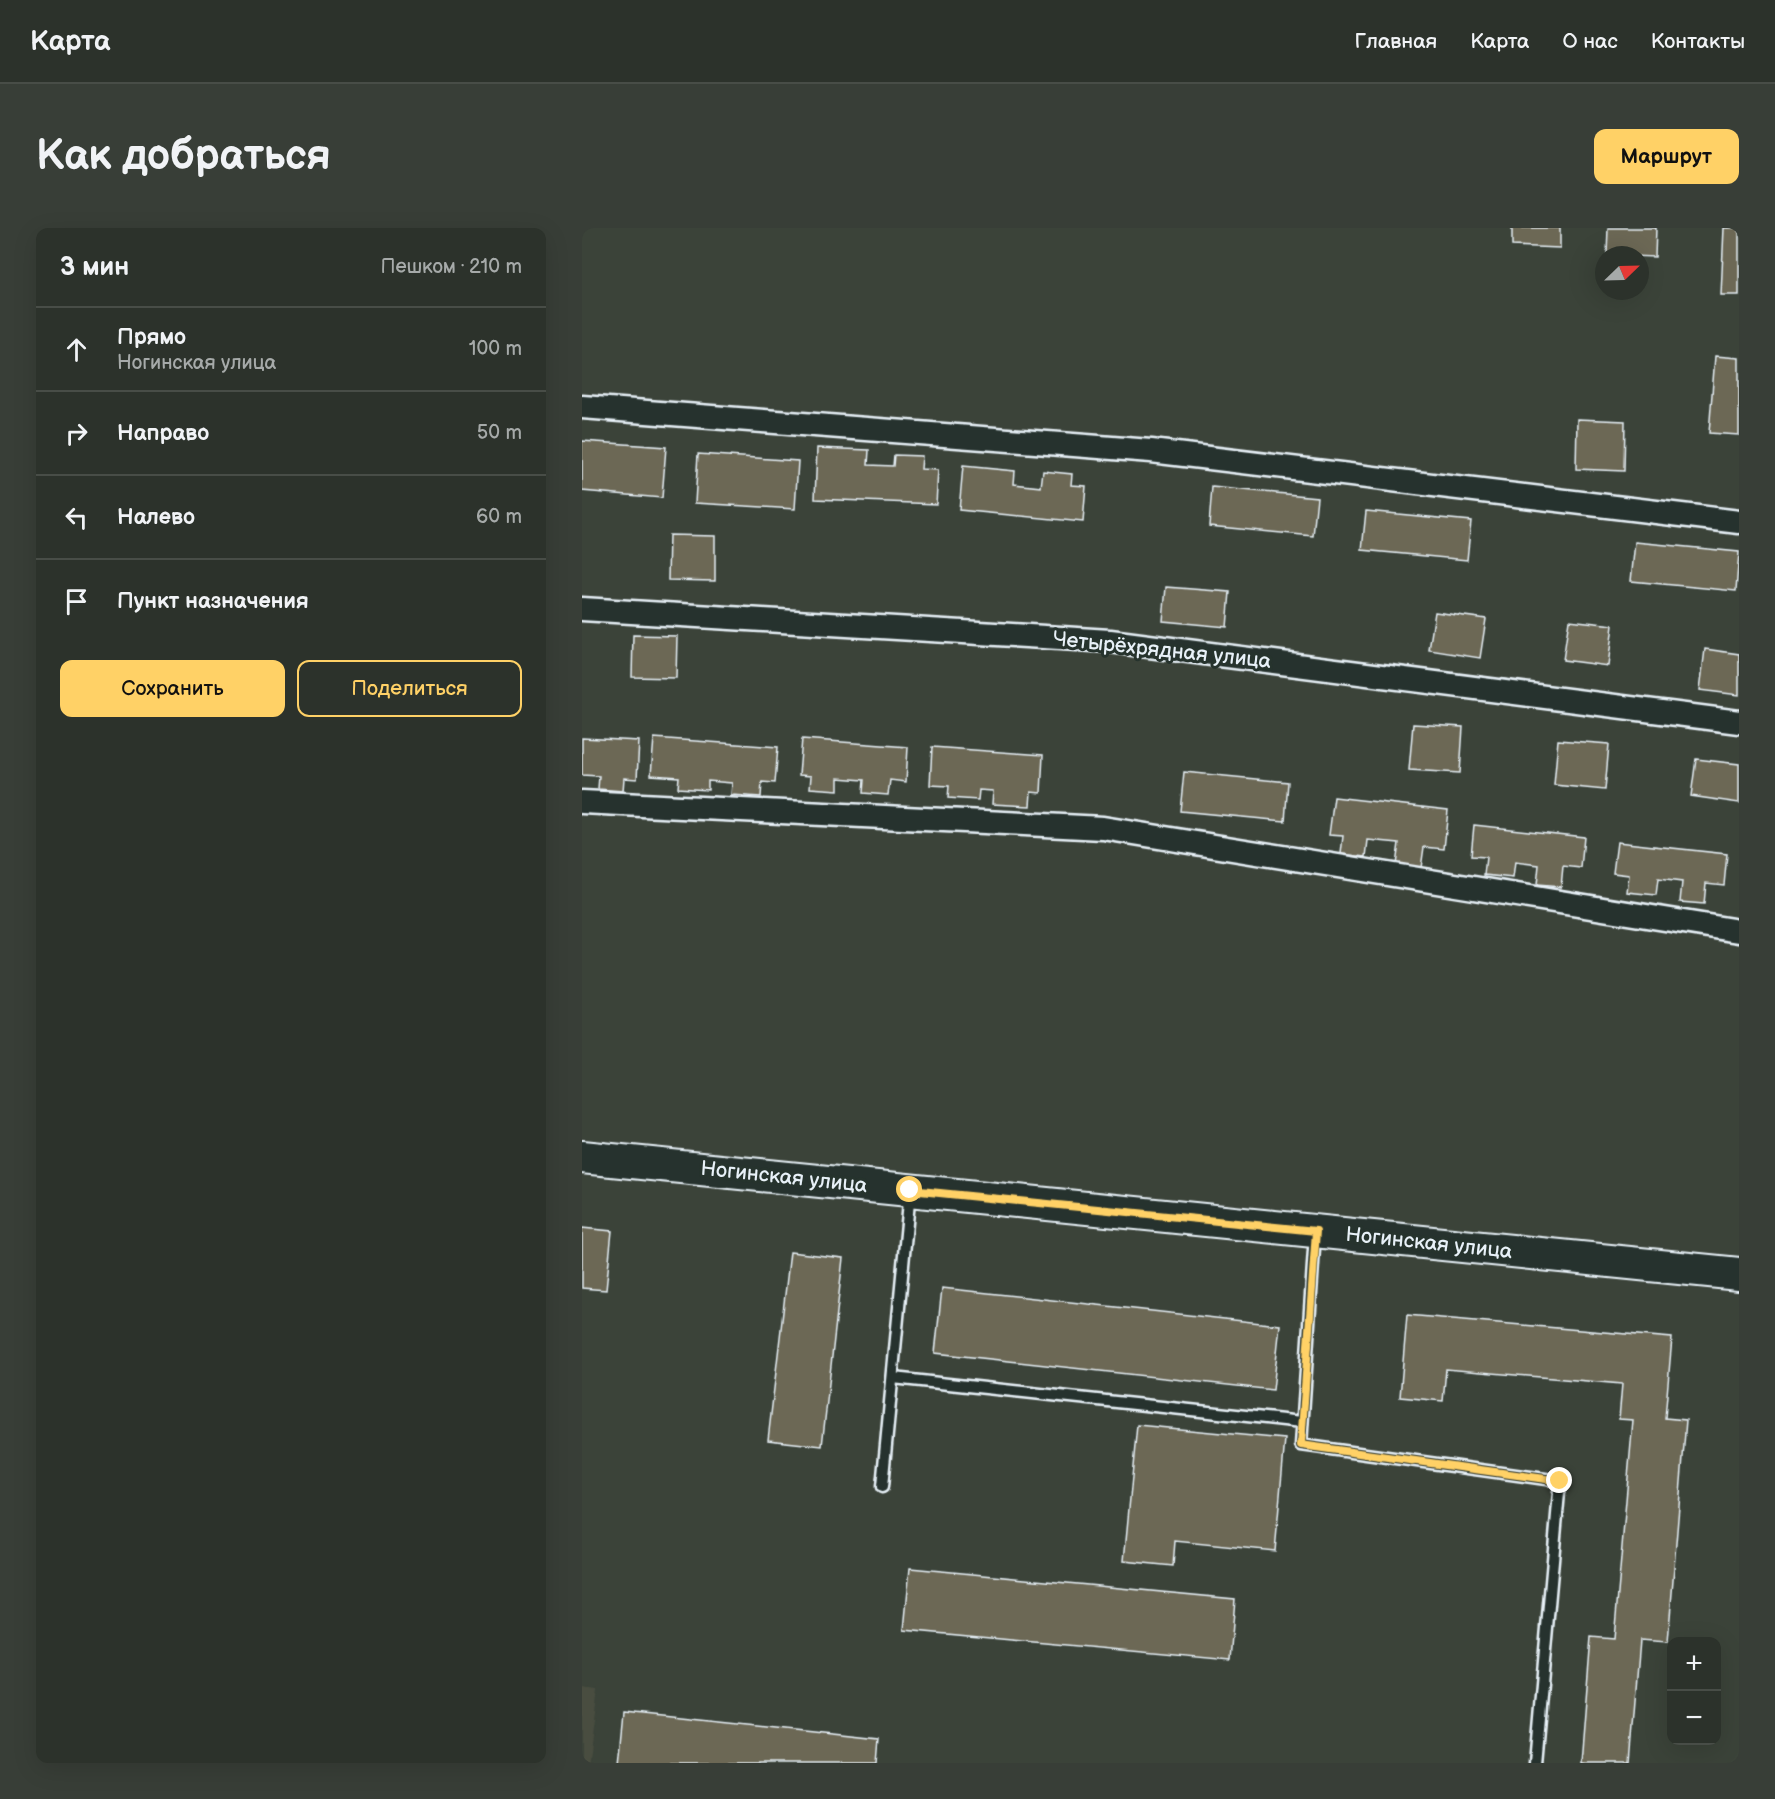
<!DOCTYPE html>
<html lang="ru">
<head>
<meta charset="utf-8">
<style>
	body { margin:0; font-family:"Balsamiq Sans",sans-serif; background:#383e37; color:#f1f3f6 }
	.controls { position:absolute; right:18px; bottom:18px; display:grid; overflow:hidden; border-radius:12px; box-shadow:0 6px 24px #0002 }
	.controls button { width:54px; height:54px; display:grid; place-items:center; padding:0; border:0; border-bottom:2px solid #484d47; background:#2c322b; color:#f1f3f6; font:30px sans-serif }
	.compass { position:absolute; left:1013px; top:18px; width:54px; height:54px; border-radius:50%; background:#2c322b; box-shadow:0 6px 24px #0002; rotate:67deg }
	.stop { position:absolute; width:18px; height:18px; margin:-14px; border:4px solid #ffd166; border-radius:50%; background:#fff }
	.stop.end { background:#ffd166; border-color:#fff; box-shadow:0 2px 6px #0008 }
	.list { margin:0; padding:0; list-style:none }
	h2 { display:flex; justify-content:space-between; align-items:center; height:78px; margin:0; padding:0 24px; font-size:26px }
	h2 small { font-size:20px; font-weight:400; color:#a6aaa9 }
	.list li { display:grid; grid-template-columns:39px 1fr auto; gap:18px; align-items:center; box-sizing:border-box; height:84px; padding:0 24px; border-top:2px solid #484d47 }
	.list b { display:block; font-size:22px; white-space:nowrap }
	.list p { margin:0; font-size:20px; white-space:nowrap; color:#a6aaa9 }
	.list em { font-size:20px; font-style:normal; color:#a6aaa9 }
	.actions { display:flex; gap:12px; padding:18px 24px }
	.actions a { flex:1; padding:14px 0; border:2px solid #ffd166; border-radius:12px; text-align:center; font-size:21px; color:#ffd166 }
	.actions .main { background:#ffd166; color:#111 }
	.icon { flex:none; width:33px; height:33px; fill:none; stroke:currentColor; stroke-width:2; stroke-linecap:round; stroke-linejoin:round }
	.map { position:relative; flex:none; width:1157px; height:1535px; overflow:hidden; border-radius:12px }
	header { display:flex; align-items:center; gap:36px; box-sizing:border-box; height:84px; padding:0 30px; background:#2c322b; border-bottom:2px solid #484d47 }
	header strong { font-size:28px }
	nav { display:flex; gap:33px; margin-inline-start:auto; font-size:21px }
	.intro { display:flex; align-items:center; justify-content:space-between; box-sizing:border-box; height:144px; padding:0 36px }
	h1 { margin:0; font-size:42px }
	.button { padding:15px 27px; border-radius:12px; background:#ffd166; color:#111; font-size:21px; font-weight:700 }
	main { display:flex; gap:36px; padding:0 36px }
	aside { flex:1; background:#2c322b; border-radius:12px; box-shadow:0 6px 24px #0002 }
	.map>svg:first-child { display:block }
	.built { fill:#4a4e41 }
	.building { fill:#6c6855; stroke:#e8f1f8; stroke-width:1.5 }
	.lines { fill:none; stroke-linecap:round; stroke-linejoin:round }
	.lane-casing { stroke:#e8f1f8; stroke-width:15 }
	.street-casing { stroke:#e8f1f8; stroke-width:27 }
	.secondary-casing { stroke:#e8f1f8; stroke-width:36 }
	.lane { stroke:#26332d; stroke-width:10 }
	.street { stroke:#26332d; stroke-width:22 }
	.secondary { stroke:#26332d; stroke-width:32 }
	.route { stroke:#ffd166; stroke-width:8 }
	.labels { text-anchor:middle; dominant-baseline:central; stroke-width:6; stroke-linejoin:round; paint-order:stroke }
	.street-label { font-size:21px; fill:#e8f1f8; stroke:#26332d }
</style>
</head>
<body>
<header>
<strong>Карта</strong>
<nav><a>Главная</a><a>Карта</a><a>О нас</a><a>Контакты</a></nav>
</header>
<div class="intro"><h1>Как добраться</h1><a class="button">Маршрут</a></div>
<main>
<aside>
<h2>3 мин<small>Пешком · 210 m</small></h2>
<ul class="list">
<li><svg class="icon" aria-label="ahead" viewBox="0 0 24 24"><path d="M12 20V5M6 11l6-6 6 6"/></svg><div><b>Прямо</b><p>Ногинская улица</p></div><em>100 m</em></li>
<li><svg class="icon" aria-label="right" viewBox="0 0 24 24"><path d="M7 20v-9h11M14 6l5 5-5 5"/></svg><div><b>Направо</b></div><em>50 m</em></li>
<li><svg class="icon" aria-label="left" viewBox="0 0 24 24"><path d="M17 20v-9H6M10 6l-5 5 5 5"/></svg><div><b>Налево</b></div><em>60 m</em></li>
<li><svg class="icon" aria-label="arrive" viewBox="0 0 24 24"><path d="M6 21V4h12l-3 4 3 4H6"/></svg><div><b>Пункт назначения</b></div></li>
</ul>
<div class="actions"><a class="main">Сохранить</a><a>Поделиться</a></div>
</aside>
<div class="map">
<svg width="1157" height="1535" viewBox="0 0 1157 1535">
	<rect width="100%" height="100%" fill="#3b4339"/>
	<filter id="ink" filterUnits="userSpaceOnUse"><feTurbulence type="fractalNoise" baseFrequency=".0167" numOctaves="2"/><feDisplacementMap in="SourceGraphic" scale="12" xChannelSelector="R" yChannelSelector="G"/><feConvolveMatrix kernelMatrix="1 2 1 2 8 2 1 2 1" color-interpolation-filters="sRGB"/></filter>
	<g filter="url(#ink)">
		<path class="built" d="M 0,1460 L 16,1462 L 6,1535 L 0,1535 Z"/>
		<path class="building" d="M 930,0 L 978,0 L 978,20 L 930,18 Z
			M 1026,0 L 1074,0 L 1073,29 L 1025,27 Z
			M 1142,0 L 1157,0 L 1157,67 L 1139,67 Z
			M 1133,128 L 1157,130 L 1157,207 L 1127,205 Z
			M 995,191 L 1043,193 L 1042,243 L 994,241 Z
			M 0,213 L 84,219 L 80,270 L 0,263 Z
			M 235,220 L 287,222 L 286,237 L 311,238 L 312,227 L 340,228 L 339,241 L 356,242 L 354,276 L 233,271 Z
			M 116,226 L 216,233 L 213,281 L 113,275 Z
			M 381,238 L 433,243 L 432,256 L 459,259 L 461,243 L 490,246 L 489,257 L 504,258 L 501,294 L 377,282 Z
			M 630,259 L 735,269 L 731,308 L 627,298 Z
			M 784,283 L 889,293 L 885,332 L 780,322 Z
			M 87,307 L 133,308 L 133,353 L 86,352 Z
			M 1053,314 L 1157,324 L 1154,363 L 1049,353 Z
			M 584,359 L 648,364 L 645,399 L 581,393 Z
			M 853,384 L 904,391 L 898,430 L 847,422 Z
			M 987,392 L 1031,397 L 1026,438 L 981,432 Z
			M 51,407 L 95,408 L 94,450 L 50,449 Z
			M 1123,421 L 1157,426 L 1157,467 L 1118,462 Z
			M 831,496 L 881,499 L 878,545 L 827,542 Z
			M 0,510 L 57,513 L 55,551 L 42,550 L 41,563 L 16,561 L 17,548 L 0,547 Z
			M 72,510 L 196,519 L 193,555 L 180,554 L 179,569 L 149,567 L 150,555 L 126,553 L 126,562 L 96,560 L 97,549 L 69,547 Z
			M 220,511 L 326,519 L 324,554 L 308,552 L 306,567 L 281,565 L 282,552 L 256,550 L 256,562 L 228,560 L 229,548 L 217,547 Z
			M 976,512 L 1027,516 L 1023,562 L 972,557 Z
			M 350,519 L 461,527 L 459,565 L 449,564 L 448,578 L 410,576 L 411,563 L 397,562 L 396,572 L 366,570 L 367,558 L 348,557 Z
			M 1114,531 L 1157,536 L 1157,575 L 1109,568 Z
			M 602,544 L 706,554 L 703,593 L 598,583 Z
			M 752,569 L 866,582 L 862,621 L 842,619 L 839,640 L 814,637 L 817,615 L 786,612 L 784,629 L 759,626 L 761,608 L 747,607 Z
			M 892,597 L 1002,609 L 999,640 L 981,638 L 979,659 L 955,657 L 957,637 L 933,634 L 931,650 L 902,647 L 904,629 L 889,628 Z
			M 1035,614 L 1145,626 L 1142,657 L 1124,655 L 1122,676 L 1098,674 L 1100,654 L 1076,651 L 1074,667 L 1045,664 L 1047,647 L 1031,645 Z
			M 0,1000 L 30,1003 L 24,1062 L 0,1060 Z
			M 208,1024 L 261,1030 L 240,1218 L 186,1212 Z
			M 360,1060 L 698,1097 L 691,1162 L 353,1125 Z
			M 825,1087 L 1090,1110 L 1083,1190 L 1104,1192 L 1086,1414 L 1058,1412 L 1048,1535 L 999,1535 L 1009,1409 L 1032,1411 L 1051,1192 L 1037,1191 L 1040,1156 L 864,1141 L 861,1173 L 818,1169 Z
			M 555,1197 L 703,1211 L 693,1323 L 593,1313 L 591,1338 L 542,1333 Z
			M 328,1340 L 653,1371 L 648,1432 L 322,1402 Z
			M 42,1484 L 297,1511 L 295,1535 L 37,1535 Z"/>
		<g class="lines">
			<g class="lane-casing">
				<path id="lane" d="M 733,1006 L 719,1217 L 978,1253 L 953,1535
					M 311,1150 L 720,1194
					M 300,1259 L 328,963"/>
			</g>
			<g class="street-casing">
				<path id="street" d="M 0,179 L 569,223 L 1157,294
					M 0,381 L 528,413 L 1157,494
					M 0,574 L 521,600 L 1157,703"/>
			</g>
			<g class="secondary-casing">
				<path id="secondary" d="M 0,929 L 1157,1046"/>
			</g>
			<use href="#lane" class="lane"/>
			<use href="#street" class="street"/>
			<use href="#secondary" class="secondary"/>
		</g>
	</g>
	<g class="lines" filter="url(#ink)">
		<path class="route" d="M 328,962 L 734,1003 L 719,1217 L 978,1253"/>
	</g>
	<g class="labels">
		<g class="street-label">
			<text transform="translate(580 422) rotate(6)">Четырёхрядная улица</text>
			<text transform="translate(202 949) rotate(6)">Ногинская улица</text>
			<text transform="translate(847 1015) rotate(6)">Ногинская улица</text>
		</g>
	</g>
</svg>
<div class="controls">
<button>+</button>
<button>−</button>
</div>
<svg class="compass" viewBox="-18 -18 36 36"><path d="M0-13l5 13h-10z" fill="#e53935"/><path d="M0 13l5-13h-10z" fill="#a6aaa9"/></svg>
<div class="stop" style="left:328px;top:962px"></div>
<div class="stop end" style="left:978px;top:1253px"></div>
</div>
</main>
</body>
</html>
